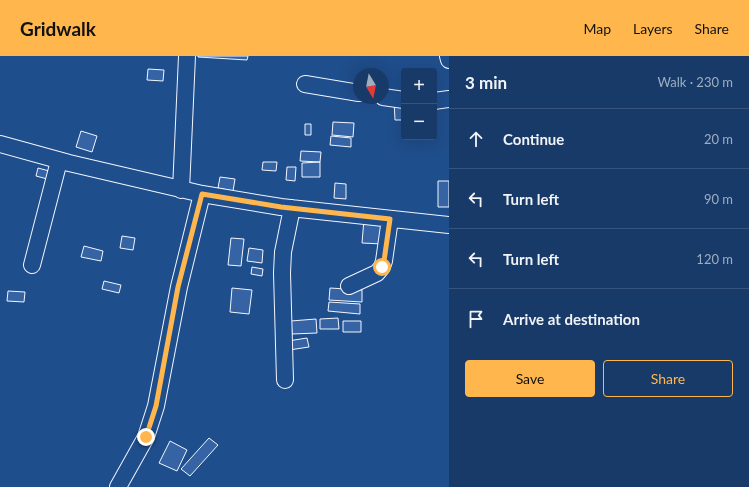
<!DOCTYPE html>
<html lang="en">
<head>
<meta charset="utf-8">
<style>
	body { margin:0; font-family:Lato,sans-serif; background:#20416f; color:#f1f3f6 }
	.controls { position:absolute; right:12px; top:12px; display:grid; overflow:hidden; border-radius:4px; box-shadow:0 4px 16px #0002 }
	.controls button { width:36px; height:36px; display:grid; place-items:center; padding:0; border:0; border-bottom:1px solid #36547d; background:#173a69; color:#f1f3f6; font:20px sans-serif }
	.compass { position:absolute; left:353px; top:12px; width:36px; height:36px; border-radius:50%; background:#173a69; box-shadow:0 4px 16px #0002; rotate:170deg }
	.stop { position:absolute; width:12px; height:12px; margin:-9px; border:3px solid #ffb74d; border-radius:50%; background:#fff }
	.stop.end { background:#ffb74d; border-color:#fff; box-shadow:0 1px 4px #0008 }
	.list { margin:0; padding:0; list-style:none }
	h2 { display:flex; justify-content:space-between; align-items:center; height:52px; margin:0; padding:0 16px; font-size:17px }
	h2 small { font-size:13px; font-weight:400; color:#9eadc0 }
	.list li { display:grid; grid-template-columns:26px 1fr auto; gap:12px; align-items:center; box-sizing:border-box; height:60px; padding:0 16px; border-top:1px solid #36547d }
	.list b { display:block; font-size:15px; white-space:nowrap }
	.list em { font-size:13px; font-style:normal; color:#9eadc0 }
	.actions { display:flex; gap:8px; padding:12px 16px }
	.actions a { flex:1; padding:9px 0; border:1px solid #ffb74d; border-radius:4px; text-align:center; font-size:14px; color:#ffb74d }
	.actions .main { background:#ffb74d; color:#111 }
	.icon { flex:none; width:22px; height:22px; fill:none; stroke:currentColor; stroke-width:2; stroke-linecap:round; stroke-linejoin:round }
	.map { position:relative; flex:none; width:449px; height:431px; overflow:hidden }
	header { display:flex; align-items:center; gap:24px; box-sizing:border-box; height:56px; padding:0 20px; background:#ffb74d; color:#111 }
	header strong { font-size:19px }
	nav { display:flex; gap:22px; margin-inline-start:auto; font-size:14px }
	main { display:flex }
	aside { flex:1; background:#173a69 }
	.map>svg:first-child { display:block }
	.building { fill:#3563a3; stroke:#f2f6ff }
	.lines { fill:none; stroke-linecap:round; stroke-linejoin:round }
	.minor-casing { stroke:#f2f6ff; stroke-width:18 }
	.minor { stroke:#1f4e8c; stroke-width:16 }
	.route { stroke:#ffb74d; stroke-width:5 }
</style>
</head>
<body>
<header>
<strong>Gridwalk</strong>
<nav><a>Map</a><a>Layers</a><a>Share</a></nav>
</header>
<main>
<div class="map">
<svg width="449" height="431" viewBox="0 0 449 431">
	<rect width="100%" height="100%" fill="#1f4e8c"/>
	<path class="building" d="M 198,0 L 248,0 L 247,4 L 198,1 Z
		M 148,13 L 164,14 L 163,25 L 147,24 Z
		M 403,44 L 404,64 L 395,64 L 394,45 Z
		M 333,66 L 354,67 L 353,81 L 332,79 Z
		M 305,68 L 311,68 L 311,79 L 305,79 Z
		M 81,75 L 97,80 L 92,96 L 76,91 Z
		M 331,80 L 351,82 L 351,91 L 330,89 Z
		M 301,95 L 321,96 L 320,106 L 300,105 Z
		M 263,106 L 277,106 L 276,115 L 262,114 Z
		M 320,106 L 320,121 L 302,121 L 302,107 Z
		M 287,111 L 296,111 L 295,125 L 286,124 Z
		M 38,112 L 53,116 L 51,124 L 36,120 Z
		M 220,121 L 235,123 L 233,135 L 218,132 Z
		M 438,125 L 449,125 L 449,151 L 438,151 Z
		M 335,127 L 346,128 L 346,143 L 334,142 Z
		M 364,163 L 385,165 L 383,188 L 362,187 Z
		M 122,180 L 135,182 L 133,194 L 120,192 Z
		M 231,182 L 244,183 L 241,210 L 228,209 Z
		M 84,190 L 103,195 L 101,205 L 81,201 Z
		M 249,192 L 263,194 L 262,207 L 247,205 Z
		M 252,211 L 263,213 L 262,220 L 251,218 Z
		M 104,225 L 121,229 L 119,237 L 102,233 Z
		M 232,232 L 252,234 L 249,258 L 230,256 Z
		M 330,232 L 362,234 L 362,246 L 329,244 Z
		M 8,235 L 25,236 L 24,246 L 7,245 Z
		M 329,246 L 360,248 L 360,258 L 328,255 Z
		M 338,262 L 339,273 L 320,273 L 320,263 Z
		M 316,263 L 317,277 L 292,278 L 291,265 Z
		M 343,265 L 361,265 L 361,276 L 343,276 Z
		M 307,282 L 309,291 L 289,294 L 288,285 Z
		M 209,382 L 218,389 L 190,420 L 181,413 Z
		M 170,385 L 187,394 L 177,415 L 159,407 Z"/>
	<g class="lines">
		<g class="minor-casing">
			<path id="minor" d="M 448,0 L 449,4
				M 305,28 L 359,37
				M 383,41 L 404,44
				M 434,45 L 449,43
				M 0,88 L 69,107 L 202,138 L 281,151 L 449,169
				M 181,134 L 187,0
				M 32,209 L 59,105
				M 349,230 L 377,217 L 382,211 L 384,205 L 390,163
				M 285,324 L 282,217 L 283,196 L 292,152
				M 118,431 L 146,381 L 156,350 L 179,231 L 202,138"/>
		</g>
		<use href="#minor" class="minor"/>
	</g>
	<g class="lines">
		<path class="route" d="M 146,381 L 156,350 L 178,231 L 202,138 L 281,151 L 390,163 L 384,205 L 382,211"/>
	</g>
</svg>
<div class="controls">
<button>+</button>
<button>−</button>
</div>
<svg class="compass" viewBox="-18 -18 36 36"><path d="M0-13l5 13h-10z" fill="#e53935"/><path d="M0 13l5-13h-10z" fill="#9eadc0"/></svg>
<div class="stop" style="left:382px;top:211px"></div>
<div class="stop end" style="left:146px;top:381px"></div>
</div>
<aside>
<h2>3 min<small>Walk · 230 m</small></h2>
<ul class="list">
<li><svg class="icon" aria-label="ahead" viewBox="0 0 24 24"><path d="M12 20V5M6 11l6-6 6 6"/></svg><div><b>Continue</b></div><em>20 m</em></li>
<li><svg class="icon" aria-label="left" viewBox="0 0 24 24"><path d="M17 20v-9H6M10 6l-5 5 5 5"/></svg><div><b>Turn left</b></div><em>90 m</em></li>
<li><svg class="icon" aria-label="left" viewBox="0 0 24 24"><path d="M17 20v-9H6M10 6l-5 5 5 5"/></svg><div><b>Turn left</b></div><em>120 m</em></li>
<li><svg class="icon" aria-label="arrive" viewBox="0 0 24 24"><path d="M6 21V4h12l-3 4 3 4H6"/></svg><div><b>Arrive at destination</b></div></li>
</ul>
<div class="actions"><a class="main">Save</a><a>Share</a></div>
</aside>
</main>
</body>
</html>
